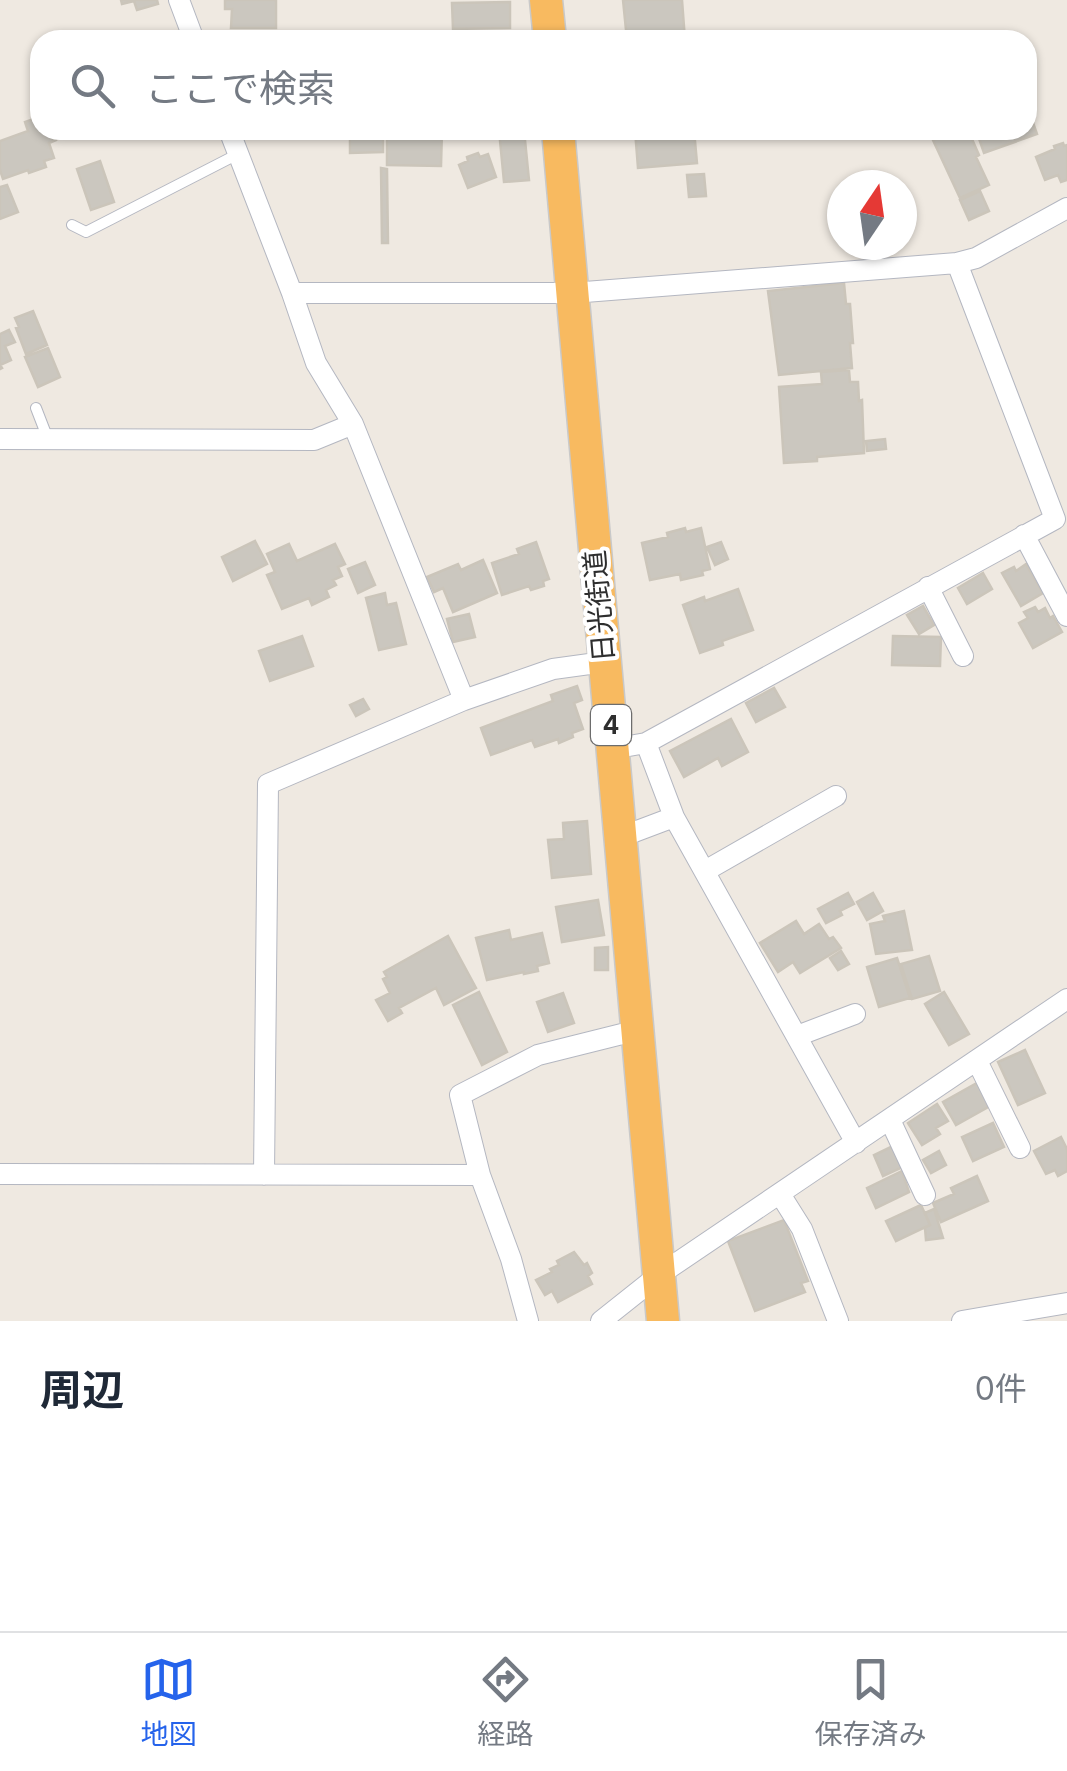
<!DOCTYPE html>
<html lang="ja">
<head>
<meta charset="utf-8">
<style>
	body { margin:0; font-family:Inter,"Noto Sans JP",sans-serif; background:#f2f2f3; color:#1f2937 }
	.compass { position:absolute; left:827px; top:170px; width:90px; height:90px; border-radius:50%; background:#fff; box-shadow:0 2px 8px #0004; rotate:13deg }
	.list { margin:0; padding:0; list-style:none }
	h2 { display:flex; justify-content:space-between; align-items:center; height:130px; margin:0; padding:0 40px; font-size:42px }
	h2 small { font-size:32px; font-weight:400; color:#747a83 }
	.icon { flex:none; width:55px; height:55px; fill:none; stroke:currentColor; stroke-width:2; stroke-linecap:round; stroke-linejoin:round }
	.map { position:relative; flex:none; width:1067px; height:1321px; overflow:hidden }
	.search { position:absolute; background:#fff; box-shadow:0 2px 8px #0004; left:30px; right:30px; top:30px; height:110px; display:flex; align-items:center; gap:25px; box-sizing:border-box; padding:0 35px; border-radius:30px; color:#747a83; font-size:38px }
	.sheet { height:310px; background:#fff }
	nav { display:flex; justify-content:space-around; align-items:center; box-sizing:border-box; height:140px; border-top:2px solid #e0e1e3; background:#fff; font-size:28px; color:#747a83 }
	nav a { display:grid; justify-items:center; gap:5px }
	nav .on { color:#2563eb }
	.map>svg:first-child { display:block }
	.building { fill:#cbc7bf; stroke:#cbc5ba; stroke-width:2.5 }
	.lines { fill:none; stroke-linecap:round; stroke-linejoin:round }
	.service-casing { stroke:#b4b7c1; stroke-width:12 }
	.minor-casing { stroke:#b4b7c1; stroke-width:22 }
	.trunk-casing { stroke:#c9c9c9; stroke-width:35 }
	.service { stroke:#fff; stroke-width:10 }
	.minor { stroke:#fff; stroke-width:20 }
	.trunk { stroke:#f8ba60; stroke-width:32 }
	.labels { text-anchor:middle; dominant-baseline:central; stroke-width:8; stroke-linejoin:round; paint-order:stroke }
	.shield { fill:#fff; stroke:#6d6d6d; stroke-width:2.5 }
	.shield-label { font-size:25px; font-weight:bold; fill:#2e2e2e }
	.street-label { font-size:28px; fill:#2e2e2e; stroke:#fff }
</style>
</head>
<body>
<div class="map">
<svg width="1067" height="1321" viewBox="0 0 1067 1321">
	<rect width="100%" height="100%" fill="#efe9e1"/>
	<path class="building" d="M 121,0 L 157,0 L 158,4 L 137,10 L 134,1 L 122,4 Z
		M 225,0 L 276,0 L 276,28 L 231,28 L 232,9 L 225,9 Z
		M 623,0 L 682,0 L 685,40 L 627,40 Z
		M 510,2 L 510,28 L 453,29 L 452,3 Z
		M 1027,90 L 1034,117 L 1031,117 L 1037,134 L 984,153 L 976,130 L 1027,130 Z
		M 36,118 L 40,130 L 52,130 L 56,140 L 49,143 L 54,158 L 44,161 L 46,167 L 29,173 L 28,170 L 3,179 L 0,170 L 0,141 L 28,131 L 25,122 Z
		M 350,130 L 383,130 L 383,152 L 350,153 Z
		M 384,130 L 442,130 L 441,166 L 387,165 L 387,137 L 384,136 Z
		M 499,130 L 524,130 L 529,180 L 504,182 Z
		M 635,130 L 694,130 L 697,163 L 638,168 Z
		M 955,130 L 968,130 L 979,155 L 976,157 L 989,185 L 960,198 L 933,140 Z
		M 1063,143 L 1064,146 L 1067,145 L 1067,180 L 1061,182 L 1058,175 L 1045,180 L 1036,157 L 1055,149 L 1054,146 Z
		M 478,153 L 480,157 L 488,154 L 496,177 L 468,188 L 459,165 L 468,161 L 467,157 Z
		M 100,161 L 114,202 L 91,210 L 77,169 Z
		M 381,168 L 387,169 L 388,243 L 382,243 Z
		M 704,174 L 706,196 L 689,197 L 687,175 Z
		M 7,185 L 18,212 L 0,219 L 0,187 Z
		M 980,191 L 989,211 L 969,220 L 960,200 Z
		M 844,283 L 846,304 L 850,304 L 853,343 L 850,343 L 852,368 L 779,375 L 768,291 Z
		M 33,311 L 47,345 L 26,354 L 16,328 L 19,327 L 15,318 Z
		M 9,330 L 15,342 L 5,346 L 11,360 L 0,365 L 2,368 L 0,369 L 0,334 Z
		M 48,348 L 60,377 L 38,387 L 25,357 Z
		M 849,370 L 850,382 L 858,382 L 859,401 L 862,400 L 864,453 L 817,457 L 817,461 L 784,463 L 779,387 L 822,384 L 821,372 Z
		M 885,439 L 886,449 L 867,451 L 866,441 Z
		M 685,528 L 686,532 L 701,528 L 710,569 L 702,571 L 703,575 L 681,580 L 680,574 L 650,580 L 642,543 L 668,537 L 667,533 Z
		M 255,541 L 267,564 L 233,581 L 222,557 Z
		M 536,542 L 549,579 L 543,581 L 544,586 L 531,590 L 529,586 L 502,595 L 492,563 L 519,554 L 517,549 Z
		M 721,542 L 728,559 L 715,565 L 707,547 Z
		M 289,544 L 297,561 L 335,544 L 345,564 L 338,567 L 342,576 L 333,580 L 336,585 L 326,590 L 329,597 L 312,605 L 309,598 L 282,609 L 267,575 L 275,572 L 267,554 Z
		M 483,560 L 497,593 L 453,612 L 443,588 L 434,592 L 427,577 L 458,564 L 461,570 Z
		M 365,562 L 375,585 L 358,593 L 348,569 Z
		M 1026,564 L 1043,593 L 1021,606 L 1002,573 L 1014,567 L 1016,571 Z
		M 983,573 L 992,589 L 967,604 L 958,588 Z
		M 738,589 L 753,630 L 722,641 L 723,645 L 700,653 L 683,605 L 704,597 L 705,601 Z
		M 385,593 L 387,605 L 396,603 L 406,644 L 379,650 L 366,598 Z
		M 923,606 L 934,625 L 919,634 L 907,615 Z
		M 1035,607 L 1038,612 L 1045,608 L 1050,618 L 1053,616 L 1062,632 L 1033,648 L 1019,623 L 1028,618 L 1024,612 Z
		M 469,614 L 475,637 L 453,642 L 447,619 Z
		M 302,636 L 313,666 L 270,681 L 259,651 Z
		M 893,636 L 941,637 L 940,666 L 892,665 Z
		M 577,686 L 582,700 L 574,703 L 583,729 L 572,733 L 573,737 L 559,743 L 558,739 L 535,747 L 532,740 L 491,755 L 481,728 L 553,701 L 551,695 Z
		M 774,688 L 785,707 L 756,722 L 746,703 Z
		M 363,699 L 369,709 L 356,716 L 350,705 Z
		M 731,719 L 748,752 L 722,766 L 718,758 L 684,777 L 670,751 Z
		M 587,821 L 591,874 L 552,878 L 548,840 L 564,839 L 563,823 Z
		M 848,893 L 854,904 L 840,911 L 842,915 L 826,923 L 818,909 Z
		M 873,893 L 883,911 L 867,920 L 857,902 Z
		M 598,900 L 604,935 L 562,942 L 556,907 Z
		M 904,911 L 912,950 L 876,954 L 870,924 L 885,921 L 883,916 Z
		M 796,921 L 804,934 L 819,924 L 829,939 L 833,937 L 841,948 L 800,973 L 793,962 L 778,972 L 760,943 Z
		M 509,930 L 511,940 L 542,933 L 549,963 L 537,966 L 538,971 L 524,974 L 524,972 L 487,980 L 476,938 Z
		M 448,936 L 476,988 L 444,1005 L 436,988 L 399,1008 L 402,1013 L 388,1021 L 376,1000 L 390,993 L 383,979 L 387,977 L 384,972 Z
		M 608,947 L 608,970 L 595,970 L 595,948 Z
		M 841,951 L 849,964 L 838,970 L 830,958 Z
		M 929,956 L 940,991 L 912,999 L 901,964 Z
		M 897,958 L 910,998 L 879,1007 L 867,967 Z
		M 479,992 L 507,1052 L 482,1065 L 453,1005 Z
		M 944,992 L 969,1034 L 949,1045 L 925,1004 Z
		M 563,993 L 574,1023 L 548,1032 L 537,1002 Z
		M 1025,1050 L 1045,1093 L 1018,1105 L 998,1062 Z
		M 977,1083 L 990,1106 L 956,1125 L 943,1102 Z
		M 937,1104 L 948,1121 L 936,1128 L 940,1134 L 922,1145 L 908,1123 Z
		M 993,1123 L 1004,1147 L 973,1161 L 962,1137 Z
		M 1061,1137 L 1067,1149 L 1067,1171 L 1058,1176 L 1055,1170 L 1046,1174 L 1034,1151 Z
		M 893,1146 L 903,1167 L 883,1176 L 874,1155 Z
		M 939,1151 L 946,1165 L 931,1173 L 923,1160 Z
		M 902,1171 L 909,1192 L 876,1208 L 867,1188 Z
		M 977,1176 L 988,1201 L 941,1222 L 933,1203 L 954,1194 L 951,1188 Z
		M 921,1205 L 930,1225 L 896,1241 L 886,1221 Z
		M 934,1209 L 943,1238 L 926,1240 L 925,1228 L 930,1225 L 925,1213 Z
		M 784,1220 L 808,1281 L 801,1283 L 805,1292 L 755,1311 L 728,1241 Z
		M 574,1252 L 584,1265 L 587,1263 L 592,1273 L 588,1276 L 592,1284 L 558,1302 L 552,1291 L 545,1295 L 536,1280 L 552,1272 L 550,1269 L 559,1265 L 557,1261 Z"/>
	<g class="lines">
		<g class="service-casing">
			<path id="service" d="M 72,225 L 86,232 L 238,154
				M 36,408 L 48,439"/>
		</g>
		<g class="minor-casing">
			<path id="minor" d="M 179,0 L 194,40
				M 229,130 L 292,293 L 316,363 L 353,424 L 464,700 L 268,784 L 264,1175
				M 292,293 L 572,293 L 957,263 L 976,258 L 1067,208
				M 0,439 L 314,440 L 353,424
				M 1024,535 L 1067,616
				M 928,587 L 963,656
				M 464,700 L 553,669 L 604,662
				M 646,743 L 674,817
				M 612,749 L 646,743 L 1055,519 L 957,263
				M 621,837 L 674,817 L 856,1143
				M 705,871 L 836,796
				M 797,1036 L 855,1014
				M 977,1061 L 1020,1148
				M 890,1120 L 925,1195
				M 0,1174 L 480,1175 L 511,1259 L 528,1321
				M 480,1175 L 460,1095 L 538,1055 L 638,1030
				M 780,1194 L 802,1229 L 838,1321
				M 601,1321 L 659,1275 L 1067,999
				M 962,1321 L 1067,1303"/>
		</g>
		<g class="trunk-casing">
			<path id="trunk" d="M 546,0 L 550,40
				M 558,130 L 663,1321"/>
		</g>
		<use href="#service" class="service"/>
		<use href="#minor" class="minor"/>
		<use href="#trunk" class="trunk"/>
	</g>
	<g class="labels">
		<rect class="shield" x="591" y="705" width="40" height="40" rx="8"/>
		<g class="shield-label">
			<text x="611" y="725">4</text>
		</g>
		<g class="street-label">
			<text transform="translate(599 606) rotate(-95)">日光街道</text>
		</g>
	</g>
</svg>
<svg class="compass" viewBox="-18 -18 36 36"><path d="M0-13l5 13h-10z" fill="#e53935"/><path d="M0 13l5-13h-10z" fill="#747a83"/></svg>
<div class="search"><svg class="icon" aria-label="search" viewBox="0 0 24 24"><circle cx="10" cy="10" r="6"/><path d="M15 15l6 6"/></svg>ここで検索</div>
</div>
<section class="sheet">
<h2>周辺<small>0件</small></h2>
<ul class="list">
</ul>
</section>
<nav>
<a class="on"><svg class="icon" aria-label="map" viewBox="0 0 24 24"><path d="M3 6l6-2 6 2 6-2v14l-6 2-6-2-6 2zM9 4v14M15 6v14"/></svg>地図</a>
<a><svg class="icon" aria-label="directions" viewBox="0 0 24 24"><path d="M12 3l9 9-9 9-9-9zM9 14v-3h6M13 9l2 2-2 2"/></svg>経路</a>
<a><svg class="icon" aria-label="saved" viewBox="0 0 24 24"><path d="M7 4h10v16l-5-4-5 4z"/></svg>保存済み</a>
</nav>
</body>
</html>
